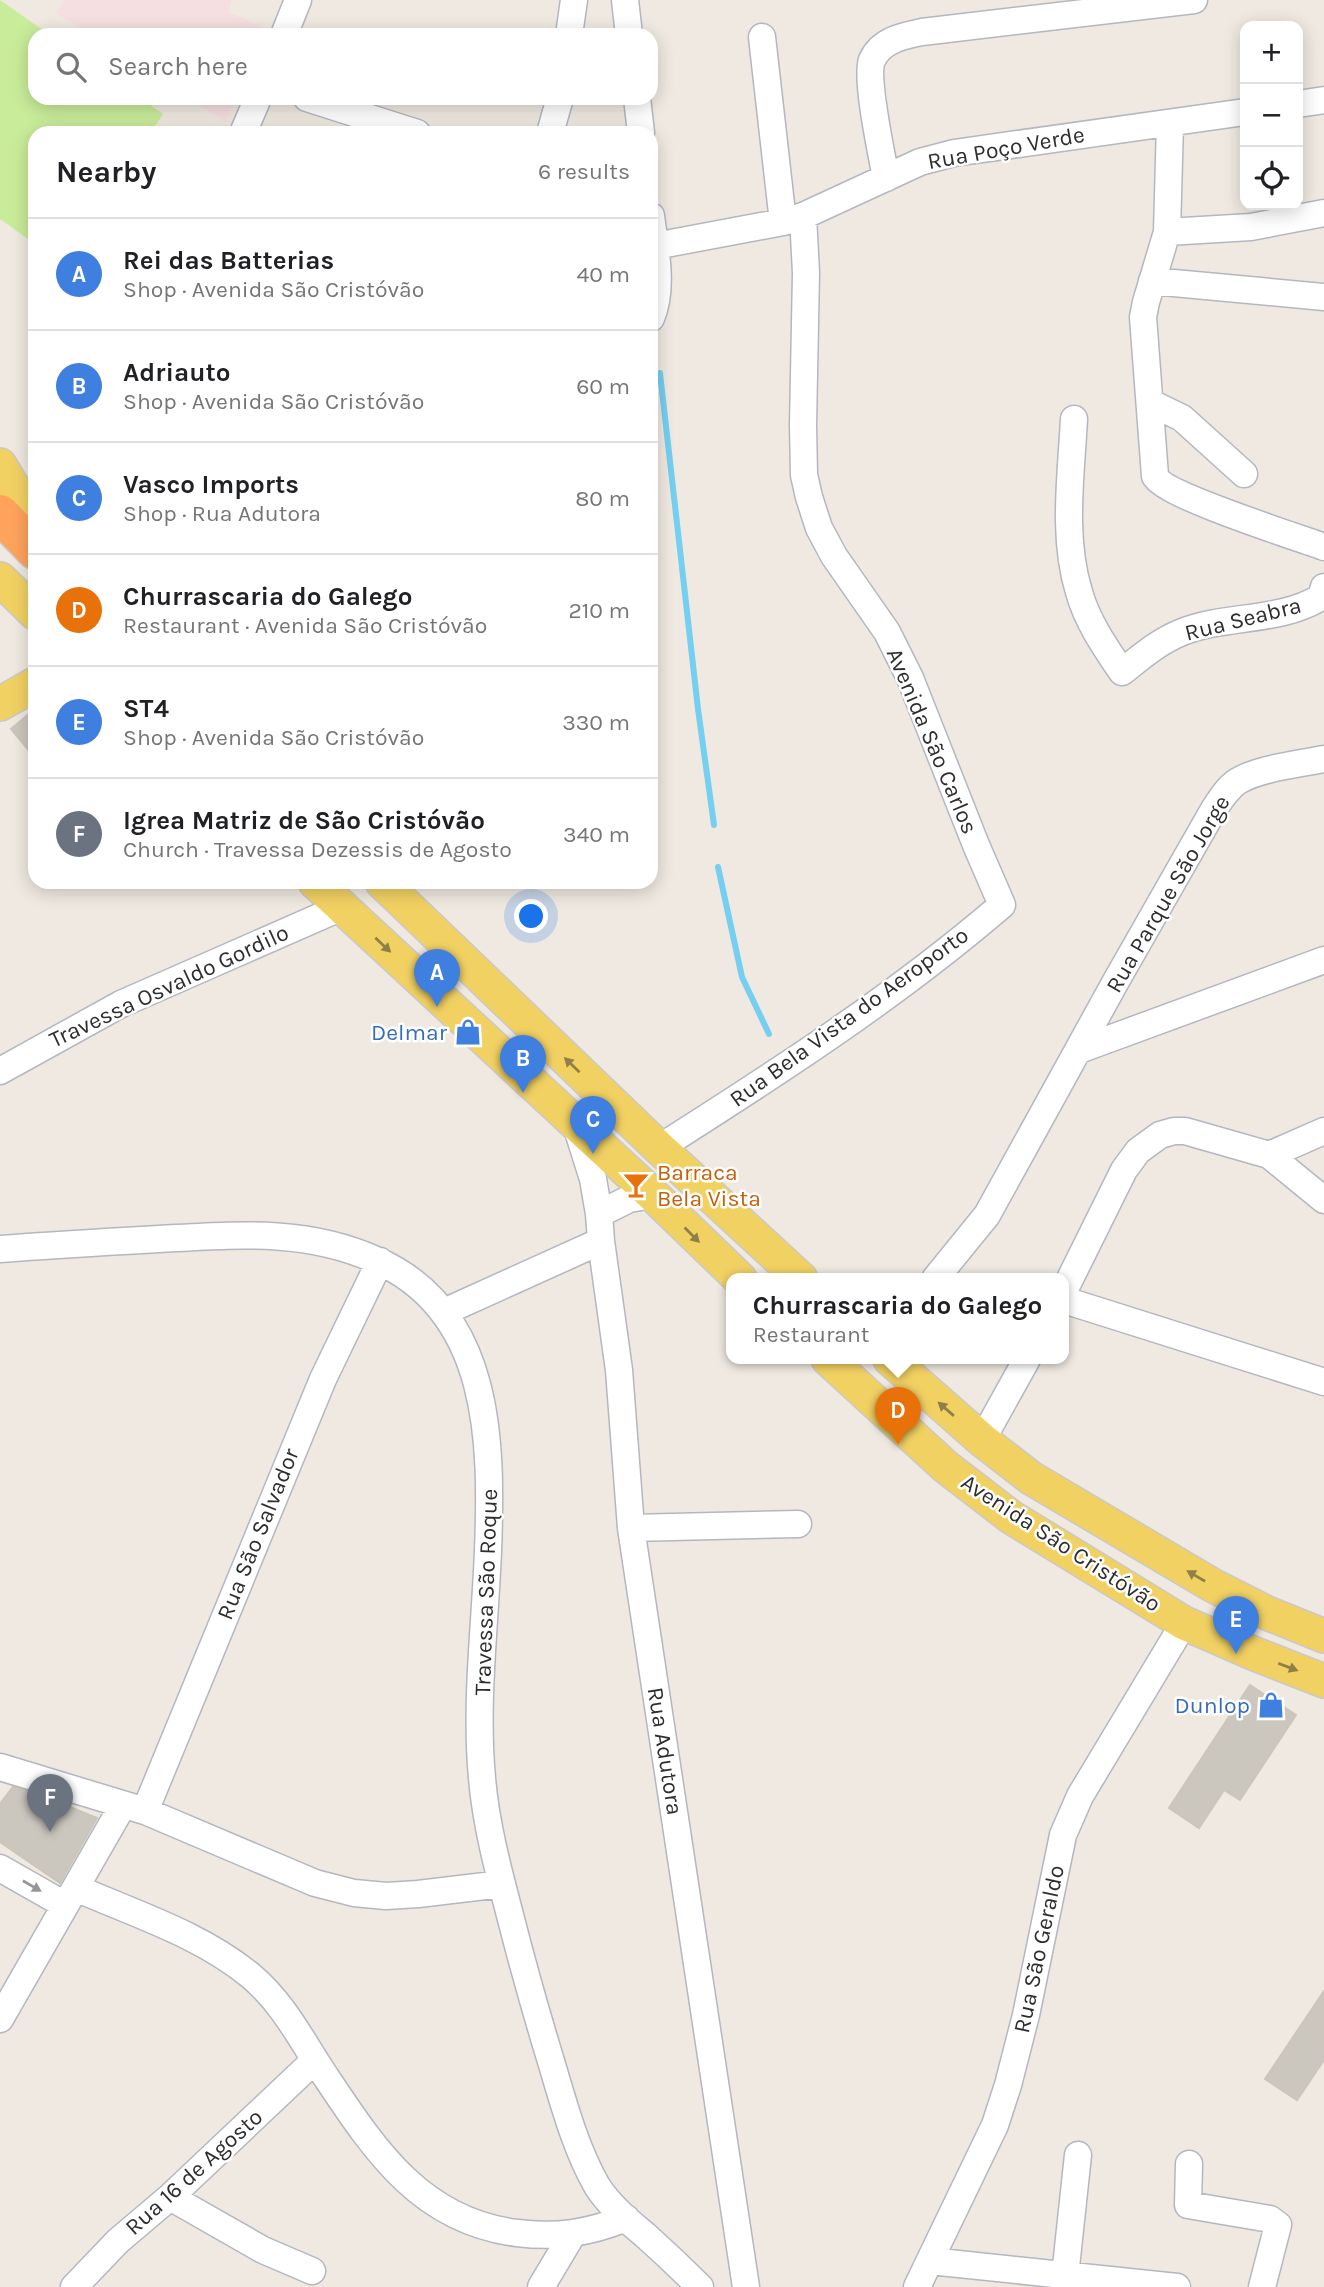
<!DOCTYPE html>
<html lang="en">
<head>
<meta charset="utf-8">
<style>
	body { margin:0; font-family:Karla,sans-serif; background:#f2f2f2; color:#202124 }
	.controls { position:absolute; right:21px; top:21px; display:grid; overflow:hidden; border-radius:14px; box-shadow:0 4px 18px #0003 }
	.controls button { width:63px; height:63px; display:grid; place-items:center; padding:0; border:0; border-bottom:2px solid #e0e0e0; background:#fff; color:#202124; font:35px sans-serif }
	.you { position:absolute; left:532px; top:917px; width:24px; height:24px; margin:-18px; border:5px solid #fff; border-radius:50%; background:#1a73e8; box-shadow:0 0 0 10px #1a73e833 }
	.badge { display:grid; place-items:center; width:46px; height:46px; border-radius:50%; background:#ea580c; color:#fff; font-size:23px; font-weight:700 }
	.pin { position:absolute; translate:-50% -58px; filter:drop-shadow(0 2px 4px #0008) }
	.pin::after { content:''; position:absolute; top:37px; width:24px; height:21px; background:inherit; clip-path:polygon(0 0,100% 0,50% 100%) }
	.popup { position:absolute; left:726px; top:1273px; width:343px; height:91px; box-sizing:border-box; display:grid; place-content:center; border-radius:14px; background:#fff; filter:drop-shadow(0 2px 5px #0005); font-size:23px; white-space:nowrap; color:#757577 }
	.popup b { font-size:26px; color:#202124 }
	.popup::after { content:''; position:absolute; left:50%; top:100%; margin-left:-14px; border:14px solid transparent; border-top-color:#fff }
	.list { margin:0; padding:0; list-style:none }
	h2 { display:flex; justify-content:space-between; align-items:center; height:91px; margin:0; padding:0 28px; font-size:30px }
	h2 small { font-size:23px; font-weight:400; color:#757577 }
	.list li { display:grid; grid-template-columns:46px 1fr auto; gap:21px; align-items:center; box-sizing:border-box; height:112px; padding:0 28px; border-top:2px solid #e0e0e0 }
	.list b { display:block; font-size:26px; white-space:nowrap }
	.list p { margin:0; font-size:23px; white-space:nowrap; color:#757577 }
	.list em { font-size:23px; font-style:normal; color:#757577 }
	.icon { flex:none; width:38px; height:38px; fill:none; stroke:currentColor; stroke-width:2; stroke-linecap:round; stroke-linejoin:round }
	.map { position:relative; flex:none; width:1324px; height:2287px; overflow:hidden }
	.search { position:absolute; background:#fff; box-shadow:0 4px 18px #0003; left:28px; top:28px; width:630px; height:77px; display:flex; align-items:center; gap:18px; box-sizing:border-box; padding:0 24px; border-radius:21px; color:#757577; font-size:26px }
	.panel { position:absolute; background:#fff; box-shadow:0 4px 18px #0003; left:28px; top:126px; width:630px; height:763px; border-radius:21px }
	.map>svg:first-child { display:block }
	.medical { fill:#f5dfe0 }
	.pitch { fill:#c9ec9a }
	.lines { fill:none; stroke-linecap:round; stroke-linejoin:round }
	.stream { stroke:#75cff0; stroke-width:6 }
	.building { fill:#cbc7bf; stroke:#cbc5ba; stroke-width:2 }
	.minor-casing { stroke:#b4b7c1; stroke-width:29 }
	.major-casing { stroke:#c9c9c9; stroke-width:36 }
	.highway-casing { stroke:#c9c9c9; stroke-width:41 }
	.minor { stroke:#fff; stroke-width:26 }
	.major { stroke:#f2d163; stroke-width:33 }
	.highway { stroke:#ffa35c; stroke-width:38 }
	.oneway { fill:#908048 }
	.oneway2 { fill:#969696 }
	.labels { text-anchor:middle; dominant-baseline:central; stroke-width:5; stroke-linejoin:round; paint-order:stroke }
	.street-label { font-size:23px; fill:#2e2e2e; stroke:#fff }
	.shop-label { font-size:23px; fill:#366cbe; stroke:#fff; text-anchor:end }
	.food-label { font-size:23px; fill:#c56008; stroke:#fff; text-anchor:start }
</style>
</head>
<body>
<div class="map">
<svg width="1324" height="2287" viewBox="0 0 1324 2287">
	<rect width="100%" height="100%" fill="#efe9e1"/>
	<path class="medical" d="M 65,0 L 232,0 L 228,12 L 271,30 L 268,35 L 91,35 L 56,13 Z
		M 189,98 L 237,98 L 225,122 Z"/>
	<path class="pitch" d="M 0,0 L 50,35 L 35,35 L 35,98 L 140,98 L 163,114 L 151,133 L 35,133 L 35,244 L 0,219 Z"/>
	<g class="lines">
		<path class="stream" d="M 660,373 L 698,709 L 714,825
			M 718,867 L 742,977 L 769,1034"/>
	</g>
	<path class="building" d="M 35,709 L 35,758 L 11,729 Z
		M 1250,1685 L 1296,1715 L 1240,1800 L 1224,1790 L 1199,1828 L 1169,1808 Z
		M 13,1787 L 48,1798 L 97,1818 L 60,1883 L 0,1842 L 0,1804 Z
		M 1324,1991 L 1324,2060 L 1297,2100 L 1265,2079 Z"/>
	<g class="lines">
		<g class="minor-casing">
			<path id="minor" d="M 625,0 L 629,35
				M 284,35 L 298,0
				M 569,35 L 574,0
				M 762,37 L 783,222
				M 307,98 L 417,133
				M 637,98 L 641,133
				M 1298,104 L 1324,100
				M 1170,123 L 1167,232 L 1146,302 L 1143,317 L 1155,476 C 1164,495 1297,537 1324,547
				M 243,133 L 258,98
				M 550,133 L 560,98
				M 886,178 C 882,156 865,78 872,60 C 881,40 903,36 922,32 L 1194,0
				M 651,216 C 655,248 664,288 651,318
				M 1167,232 L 1251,227 L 1324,213
				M 655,246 L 783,222 L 803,216 L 920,162 L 954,153 L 1245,112
				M 1152,281 L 1324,297
				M 1151,403 L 1182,418 L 1244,474
				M 1074,419 C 1071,476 1062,537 1079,592 C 1087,621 1105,647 1122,672 C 1140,658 1158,642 1180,633 C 1225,614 1280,623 1321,597 L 1324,587
				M 1079,1050 L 1324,960
				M 0,1071 L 121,1004 L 342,907
				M 576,1125 L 593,1179 L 599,1214 L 601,1241 L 619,1370 L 631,1528 L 746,2287
				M 659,1148 C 777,1073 895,997 1002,905 L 976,845 L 910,678 L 887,632 L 834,556 L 819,528 L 809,497 L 804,475 L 803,425 L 806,273 L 803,216
				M 1269,1155 L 1324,1200
				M 599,1214 L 629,1199 L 653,1195
				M 0,1249 C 53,1245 106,1242 159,1239 C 234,1235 305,1228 376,1260 C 492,1311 492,1443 488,1551 C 485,1626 475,1703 482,1778 C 486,1826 499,1873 511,1919 C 523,1966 536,2012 550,2058 C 563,2101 575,2148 597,2186 C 609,2205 628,2221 645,2235 C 664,2252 682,2269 700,2287
				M 935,1279 L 987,1215 L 1116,981 L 1213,811 C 1220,800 1227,788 1238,781 C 1260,768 1299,764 1324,759
				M 1064,1291 L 1124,1170 L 1138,1151 L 1160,1135 L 1174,1131 L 1185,1131 L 1269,1155 L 1324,1131
				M 1064,1300 L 1324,1382
				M 444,1312 L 601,1241
				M 982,1440 L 1027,1359
				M 631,1528 L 798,1524
				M 0,1767 L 145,1811 L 315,1883 L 354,1893 L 386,1896 L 418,1894 L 502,1884
				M 145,1811 L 323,1379 L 380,1261
				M 0,1868 L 65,1905
				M 76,1888 C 135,1914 200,1934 251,1976 C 283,2003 301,2039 324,2074 C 374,2149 420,2221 517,2233 C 556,2238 589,2233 626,2218
				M 0,2019 L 123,1805
				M 1189,2164 L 1188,2205 L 1270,2219 L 1278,2225 L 1262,2287
				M 170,2197 L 263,2250 L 312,2271
				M 930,2261 L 1177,2287
				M 1065,2276 L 1078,2155
				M 74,2287 L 118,2241 L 170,2197 L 315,2060
				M 541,2287 L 572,2235
				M 917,2287 L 995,2125 L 1008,2085 L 1026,2015 L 1063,1835 L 1080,1796 L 1184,1623"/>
		</g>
		<g class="major-casing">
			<path id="major" d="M 0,465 L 35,525
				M 0,579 L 35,613
				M 0,704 L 35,684
				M 315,882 L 653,1195 L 740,1279
				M 382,882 L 659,1148 L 801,1279
				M 828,1359 L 946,1467 L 1011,1517 L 1184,1623 L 1255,1654 L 1324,1681
				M 890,1359 L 982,1440 L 1031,1478 L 1212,1585 L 1267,1613 L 1324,1636"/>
		</g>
		<g class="highway-casing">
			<path id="highway" d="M 0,514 L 35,550"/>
		</g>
		<use href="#minor" class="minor"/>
		<use href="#major" class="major"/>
		<use href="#highway" class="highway"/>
	</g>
	<defs><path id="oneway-solid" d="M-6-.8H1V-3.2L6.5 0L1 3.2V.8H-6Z" transform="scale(1.75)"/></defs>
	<g class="oneway">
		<use href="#oneway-solid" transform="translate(383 945) rotate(43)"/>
		<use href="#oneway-solid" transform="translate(572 1065) rotate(-136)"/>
		<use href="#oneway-solid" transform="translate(692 1235) rotate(45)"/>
		<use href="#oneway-solid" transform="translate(946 1409) rotate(-139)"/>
		<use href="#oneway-solid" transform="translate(1196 1576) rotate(-150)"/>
		<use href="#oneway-solid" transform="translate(1288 1667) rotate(21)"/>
	</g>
	<use class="oneway2" href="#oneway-solid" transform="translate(32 1886) rotate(30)"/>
	<defs>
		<g id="shop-bare" transform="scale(2.1)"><path d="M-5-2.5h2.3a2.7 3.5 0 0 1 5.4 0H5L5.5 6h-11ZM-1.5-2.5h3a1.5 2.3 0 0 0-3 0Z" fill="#3f7fe0" stroke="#fff" stroke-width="2.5" paint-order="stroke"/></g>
		<g id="bar-bare" transform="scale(2.1)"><path d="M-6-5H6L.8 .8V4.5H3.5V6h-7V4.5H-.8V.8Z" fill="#e8710a" stroke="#fff" stroke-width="2.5" paint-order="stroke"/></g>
	</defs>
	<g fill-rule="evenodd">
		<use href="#shop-bare" x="468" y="1032"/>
		<use href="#bar-bare" x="636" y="1185"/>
		<use href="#shop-bare" x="1271" y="1705"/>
	</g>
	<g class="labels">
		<g class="street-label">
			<text transform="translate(1006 148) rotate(-10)">Rua Poço Verde</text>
			<text transform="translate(1243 619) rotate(-14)">Rua Seabra</text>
			<text transform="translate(932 741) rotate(67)">Avenida São Carlos</text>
			<text transform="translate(1168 894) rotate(-60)">Rua Parque São Jorge</text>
			<text transform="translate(169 986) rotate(-25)">Travessa Osvaldo Gordilo</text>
			<text transform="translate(849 1017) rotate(-36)">Rua Bela Vista do Aeroporto</text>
			<text transform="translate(258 1534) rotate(-68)">Rua São Salvador</text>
			<text transform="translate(1061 1543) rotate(33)">Avenida São Cristóvão</text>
			<text transform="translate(486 1592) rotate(-88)">Travessa São Roque</text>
			<text transform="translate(665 1751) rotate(81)">Rua Adutora</text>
			<text transform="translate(1039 1949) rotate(-78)">Rua São Geraldo</text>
			<text transform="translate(194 2172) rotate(-42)">Rua 16 de Agosto</text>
		</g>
		<g class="shop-label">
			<text x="447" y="1032">Delmar</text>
			<text x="1250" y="1705">Dunlop</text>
		</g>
		<g class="food-label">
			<text x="657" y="1172">Barraca<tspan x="657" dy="26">Bela Vista</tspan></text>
		</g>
	</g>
</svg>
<div class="controls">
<button>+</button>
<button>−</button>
<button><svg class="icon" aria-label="locate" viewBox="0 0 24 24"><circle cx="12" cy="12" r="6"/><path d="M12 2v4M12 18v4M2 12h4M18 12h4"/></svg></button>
</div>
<div class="you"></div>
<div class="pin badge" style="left:437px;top:1007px;background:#3f7fe0">A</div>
<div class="pin badge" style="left:523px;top:1093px;background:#3f7fe0">B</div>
<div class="pin badge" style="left:593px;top:1154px;background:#3f7fe0">C</div>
<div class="pin badge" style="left:898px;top:1445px;background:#e8710a">D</div>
<div class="popup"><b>Churrascaria do Galego</b>Restaurant</div>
<div class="pin badge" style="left:1236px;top:1654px;background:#3f7fe0">E</div>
<div class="pin badge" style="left:50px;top:1832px;background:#6b7280">F</div>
<div class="search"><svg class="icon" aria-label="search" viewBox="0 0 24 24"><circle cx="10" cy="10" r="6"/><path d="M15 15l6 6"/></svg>Search here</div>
<section class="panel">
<h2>Nearby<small>6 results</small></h2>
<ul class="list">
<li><span class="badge" style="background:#3f7fe0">A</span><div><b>Rei das Batterias</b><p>Shop · Avenida São Cristóvão</p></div><em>40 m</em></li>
<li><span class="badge" style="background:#3f7fe0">B</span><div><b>Adriauto</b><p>Shop · Avenida São Cristóvão</p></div><em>60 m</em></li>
<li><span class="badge" style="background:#3f7fe0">C</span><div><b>Vasco Imports</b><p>Shop · Rua Adutora</p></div><em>80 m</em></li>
<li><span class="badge" style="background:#e8710a">D</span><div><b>Churrascaria do Galego</b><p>Restaurant · Avenida São Cristóvão</p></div><em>210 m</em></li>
<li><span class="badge" style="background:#3f7fe0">E</span><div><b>ST4</b><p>Shop · Avenida São Cristóvão</p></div><em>330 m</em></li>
<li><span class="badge" style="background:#6b7280">F</span><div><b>Igrea Matriz de São Cristóvão</b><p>Church · Travessa Dezessis de Agosto</p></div><em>340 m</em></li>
</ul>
</section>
</div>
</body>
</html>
